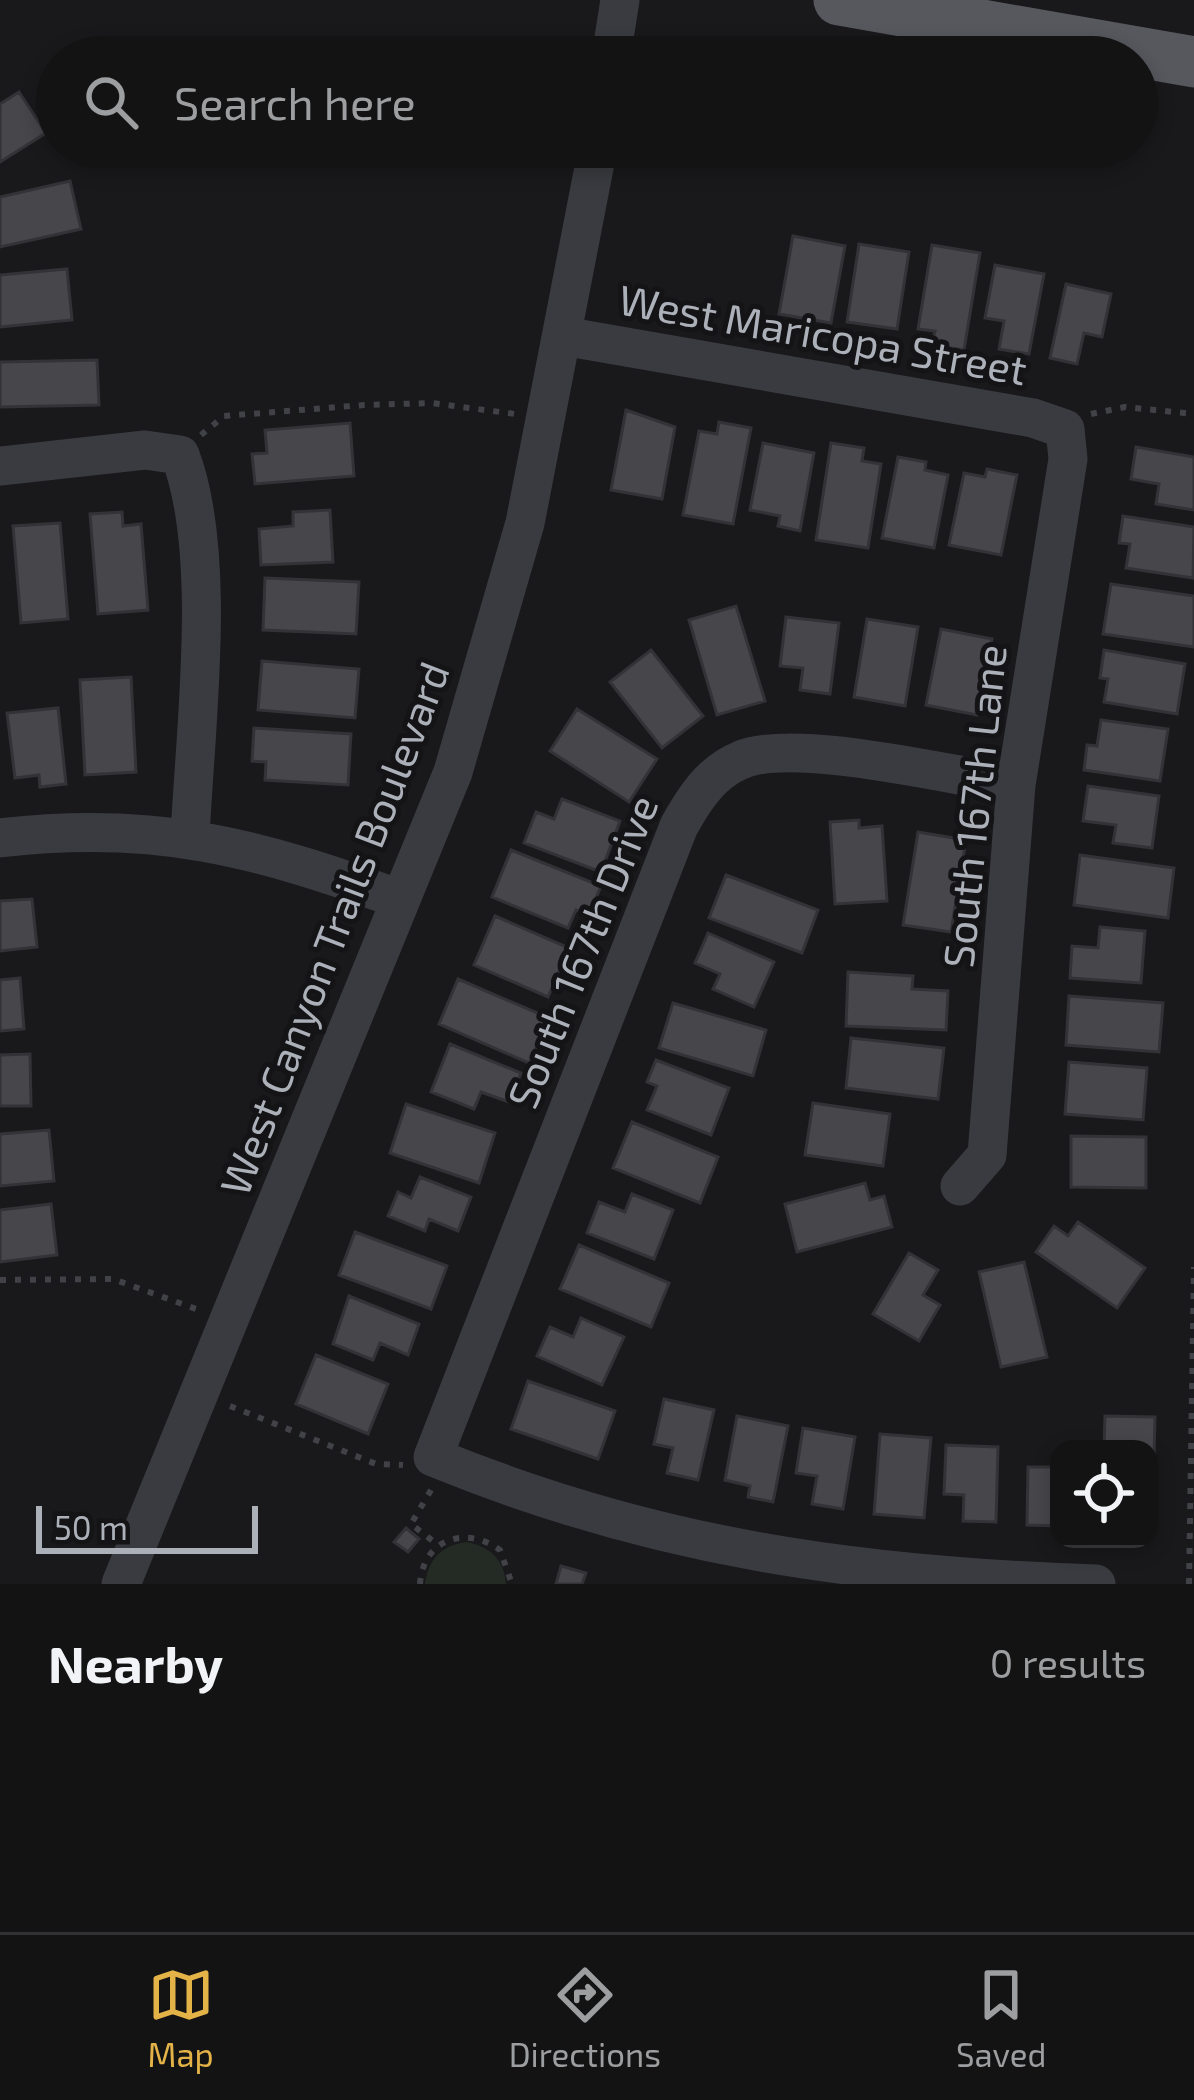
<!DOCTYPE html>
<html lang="en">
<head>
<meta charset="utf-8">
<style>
	body { margin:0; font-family:"Exo 2",sans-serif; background:#1c1c1d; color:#f1f3f6 }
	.controls { position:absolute; right:36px; bottom:36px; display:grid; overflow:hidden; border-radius:24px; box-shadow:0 6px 18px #0003 }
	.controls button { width:108px; height:108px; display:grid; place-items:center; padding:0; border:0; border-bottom:3px solid #323234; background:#131314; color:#f1f3f6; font:60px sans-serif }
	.scale { position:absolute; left:36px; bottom:30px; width:222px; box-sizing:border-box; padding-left:12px; border:6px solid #acb0b9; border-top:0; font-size:33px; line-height:42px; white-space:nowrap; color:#acb0b9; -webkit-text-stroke:9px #141416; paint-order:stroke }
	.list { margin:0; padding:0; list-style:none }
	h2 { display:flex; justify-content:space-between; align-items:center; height:156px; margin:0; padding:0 48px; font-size:51px }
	h2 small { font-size:39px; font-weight:400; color:#9d9ea0 }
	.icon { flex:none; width:66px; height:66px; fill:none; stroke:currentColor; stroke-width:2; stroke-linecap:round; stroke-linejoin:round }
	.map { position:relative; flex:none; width:1194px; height:1584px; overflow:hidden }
	.search { position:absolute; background:#131314; box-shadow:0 6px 18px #0003; left:36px; right:36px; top:36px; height:132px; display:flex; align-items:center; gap:30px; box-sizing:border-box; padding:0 42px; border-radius:66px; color:#9d9ea0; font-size:45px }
	.sheet { height:348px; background:#131314 }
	nav { display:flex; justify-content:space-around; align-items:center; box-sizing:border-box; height:168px; border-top:3px solid #323234; background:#131314; font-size:33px; color:#9d9ea0 }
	nav a { display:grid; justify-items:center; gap:6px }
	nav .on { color:#e4b348 }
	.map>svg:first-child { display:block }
	.green { fill:#232b24 }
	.building { fill:#46464b; stroke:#333337; stroke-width:3 }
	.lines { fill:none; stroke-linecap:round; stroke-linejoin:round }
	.path { stroke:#404247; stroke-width:6; stroke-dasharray:6 9; stroke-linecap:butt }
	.minor { stroke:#3a3b40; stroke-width:39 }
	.major { stroke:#57585e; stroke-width:51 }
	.labels { text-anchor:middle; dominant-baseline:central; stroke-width:10; stroke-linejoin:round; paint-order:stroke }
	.street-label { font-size:42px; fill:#acb0b9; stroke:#141416 }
</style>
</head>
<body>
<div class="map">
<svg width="1194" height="1584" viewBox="0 0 1194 1584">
	<rect width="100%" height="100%" fill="#19191b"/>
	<path class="green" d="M 467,1542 C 490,1547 504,1559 506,1584 L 425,1584 C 428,1559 442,1545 467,1542 Z"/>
	<path class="building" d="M 19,92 L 46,133 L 0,162 L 0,104 Z
		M 70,181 L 81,229 L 0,247 L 0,197 Z
		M 793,236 L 845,246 L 831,323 L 779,314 Z
		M 859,244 L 909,252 L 897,329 L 847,322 Z
		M 932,245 L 980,253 L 964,350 L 932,345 L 935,331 L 918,329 Z
		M 995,265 L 1044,274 L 1029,354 L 999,349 L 1004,321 L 985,318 Z
		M 67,269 L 72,320 L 0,327 L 0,275 Z
		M 1066,284 L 1111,294 L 1102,337 L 1084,333 L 1077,364 L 1050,358 Z
		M 97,360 L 99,405 L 0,407 L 0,362 Z
		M 626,410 L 675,427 L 662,499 L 611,490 Z
		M 719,422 L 751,428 L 733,524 L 683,515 L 699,431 L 717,434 Z
		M 350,423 L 354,476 L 255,484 L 252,454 L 267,453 L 265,430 Z
		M 763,443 L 814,453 L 800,531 L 778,526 L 780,516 L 750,510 Z
		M 831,443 L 864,448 L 862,461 L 881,464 L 868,548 L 816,540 Z
		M 1136,447 L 1194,457 L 1194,510 L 1156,504 L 1159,484 L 1131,479 Z
		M 898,457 L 926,462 L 925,470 L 948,475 L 934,548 L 882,538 Z
		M 987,469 L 1017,475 L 1001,555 L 949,545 L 964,473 L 985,477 Z
		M 330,510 L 333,562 L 261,565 L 259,529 L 293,526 L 293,512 Z
		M 122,512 L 123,526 L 141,524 L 148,610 L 98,614 L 90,514 Z
		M 1123,516 L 1194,527 L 1193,578 L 1126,568 L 1130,544 L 1119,543 Z
		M 60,523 L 68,619 L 21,623 L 13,526 Z
		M 265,578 L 359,582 L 356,634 L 263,630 Z
		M 1111,584 L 1194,596 L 1194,647 L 1103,634 Z
		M 736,606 L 765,701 L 717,715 L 689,620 Z
		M 786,617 L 839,623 L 830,694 L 800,690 L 803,668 L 780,666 Z
		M 867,619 L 918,627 L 905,706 L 854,697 Z
		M 941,629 L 992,639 L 977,715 L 926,705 Z
		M 651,650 L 703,716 L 662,748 L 610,682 Z
		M 1104,650 L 1185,664 L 1177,714 L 1104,702 L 1108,679 L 1100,678 Z
		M 262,661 L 359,669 L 355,718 L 258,710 Z
		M 131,677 L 136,772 L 85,775 L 80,680 Z
		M 58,708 L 66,784 L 40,787 L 39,775 L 15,778 L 7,713 Z
		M 577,709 L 657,759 L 629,802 L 550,751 Z
		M 1101,720 L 1168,729 L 1160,781 L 1084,770 L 1087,745 L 1097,746 Z
		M 254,728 L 351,734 L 348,785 L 265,780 L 266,762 L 252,761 Z
		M 1088,786 L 1159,796 L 1152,848 L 1113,843 L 1116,825 L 1083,821 Z
		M 562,799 L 620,821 L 601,872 L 524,843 L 536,812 L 554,819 Z
		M 859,820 L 859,828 L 882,826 L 887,901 L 835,904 L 830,822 Z
		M 918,832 L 966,840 L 951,932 L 903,925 Z
		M 511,850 L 601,886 L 589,915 L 576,910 L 568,928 L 492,897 Z
		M 1080,855 L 1174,868 L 1168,918 L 1074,905 Z
		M 726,875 L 818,910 L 802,953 L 709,918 Z
		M 32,899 L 37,947 L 0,951 L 0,901 Z
		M 495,916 L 569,948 L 548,997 L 474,965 Z
		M 1100,927 L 1145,931 L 1141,983 L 1070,978 L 1072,946 L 1098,948 Z
		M 708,933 L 774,962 L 754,1007 L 713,989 L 720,974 L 695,963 Z
		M 848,972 L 913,976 L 912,989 L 948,991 L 946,1030 L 846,1026 Z
		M 20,978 L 24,1029 L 0,1031 L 0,980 Z
		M 458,979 L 549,1018 L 529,1063 L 439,1024 Z
		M 1069,996 L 1163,1003 L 1159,1052 L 1066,1045 Z
		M 673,1003 L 766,1030 L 753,1076 L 659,1048 Z
		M 851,1038 L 944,1048 L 938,1099 L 846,1088 Z
		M 450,1044 L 521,1073 L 509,1102 L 481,1092 L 474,1109 L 431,1092 Z
		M 30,1054 L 31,1106 L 0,1106 L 0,1055 Z
		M 656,1060 L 729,1088 L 711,1135 L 647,1110 L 657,1086 L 647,1082 Z
		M 1069,1062 L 1147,1068 L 1143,1120 L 1065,1114 Z
		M 813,1103 L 890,1114 L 883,1166 L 805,1155 Z
		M 406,1104 L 495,1133 L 479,1183 L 390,1153 Z
		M 632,1122 L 718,1157 L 700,1203 L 613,1168 Z
		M 49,1130 L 54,1181 L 0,1186 L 0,1134 Z
		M 1071,1136 L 1146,1137 L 1146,1188 L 1071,1187 Z
		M 420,1177 L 471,1197 L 458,1231 L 429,1219 L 425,1231 L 388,1216 L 398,1192 L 411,1198 Z
		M 865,1183 L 870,1200 L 884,1196 L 892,1227 L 797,1252 L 785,1204 Z
		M 632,1194 L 673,1210 L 654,1259 L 587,1233 L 599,1202 L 625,1212 Z
		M 51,1204 L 57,1255 L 0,1262 L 0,1210 Z
		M 1078,1222 L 1145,1268 L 1117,1308 L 1036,1252 L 1054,1226 L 1068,1236 Z
		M 355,1232 L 447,1266 L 431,1309 L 339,1275 Z
		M 579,1245 L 669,1283 L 651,1327 L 560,1289 Z
		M 909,1253 L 938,1270 L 923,1295 L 940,1305 L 919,1341 L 873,1314 Z
		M 1024,1262 L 1047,1357 L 1001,1367 L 979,1272 Z
		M 349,1296 L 419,1324 L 408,1355 L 380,1343 L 373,1360 L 333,1344 Z
		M 581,1318 L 624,1337 L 602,1385 L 537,1356 L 550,1327 L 573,1337 Z
		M 316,1355 L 388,1384 L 368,1434 L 296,1404 Z
		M 528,1381 L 615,1411 L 598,1459 L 511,1429 Z
		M 664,1399 L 714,1410 L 698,1480 L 667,1473 L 673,1448 L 654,1444 Z
		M 737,1416 L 788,1426 L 773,1502 L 748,1497 L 750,1486 L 725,1480 Z
		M 1105,1416 L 1155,1417 L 1153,1500 L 1149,1500 L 1149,1449 L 1104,1449 Z
		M 803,1428 L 855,1437 L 843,1509 L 812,1504 L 817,1476 L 796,1473 Z
		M 880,1434 L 931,1438 L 924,1518 L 874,1514 Z
		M 946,1445 L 998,1447 L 996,1522 L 963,1521 L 964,1495 L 944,1494 Z
		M 1028,1467 L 1059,1467 L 1059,1526 L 1027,1525 Z
		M 406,1528 L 419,1539 L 408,1552 L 394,1542 Z
		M 561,1566 L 586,1573 L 582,1584 L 556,1584 Z"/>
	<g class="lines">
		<path class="path" d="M 1091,414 L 1125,407 L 1194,414
			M 201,435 L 224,416 L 364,405 L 432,403 L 515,414
			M 0,1280 L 113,1279 L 199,1310
			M 230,1406 L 376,1464 L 403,1465
			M 431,1490 L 411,1524 L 438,1545
			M 420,1584 C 423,1539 465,1525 500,1550 L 512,1584
			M 1189,1584 L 1194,1267"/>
		<path class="minor" d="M 611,57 L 620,0
			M 563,336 L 1033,418 L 1065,429 L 1068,459 L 1016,785 L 987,1155 L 960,1186
			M 0,466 L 145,450 L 180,455 C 218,555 195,728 190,837
			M 1016,785 C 953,776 794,737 741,760 C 711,772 694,799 679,826 L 433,1457 C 655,1548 858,1576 1096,1584
			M 0,838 C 155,820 256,847 399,899
			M 121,1584 L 453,772 L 525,523 L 598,147"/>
		<path class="major" d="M 839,0 L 1194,62"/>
	</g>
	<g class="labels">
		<g class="street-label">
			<text transform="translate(823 333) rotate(10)">West Maricopa Street</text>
			<text transform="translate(973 806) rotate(-84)">South 167th Lane</text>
			<text transform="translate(333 928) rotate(-69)">West Canyon Trails Boulevard</text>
			<text transform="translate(581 951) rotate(-68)">South 167th Drive</text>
		</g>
	</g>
</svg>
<div class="controls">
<button><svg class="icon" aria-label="locate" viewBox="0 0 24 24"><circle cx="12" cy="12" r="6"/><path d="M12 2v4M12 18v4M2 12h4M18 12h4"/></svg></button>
</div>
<div class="scale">50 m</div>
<div class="search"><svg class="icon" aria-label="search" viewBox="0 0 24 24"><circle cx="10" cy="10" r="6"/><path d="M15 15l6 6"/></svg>Search here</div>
</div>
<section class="sheet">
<h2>Nearby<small>0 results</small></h2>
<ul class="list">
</ul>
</section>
<nav>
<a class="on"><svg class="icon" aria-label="map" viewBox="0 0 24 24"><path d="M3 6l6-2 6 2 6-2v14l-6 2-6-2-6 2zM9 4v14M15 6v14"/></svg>Map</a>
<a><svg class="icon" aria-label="directions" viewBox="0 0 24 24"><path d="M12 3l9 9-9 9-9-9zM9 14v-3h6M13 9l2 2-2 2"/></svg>Directions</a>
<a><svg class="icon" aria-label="saved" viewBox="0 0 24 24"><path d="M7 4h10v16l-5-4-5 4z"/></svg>Saved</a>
</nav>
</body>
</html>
